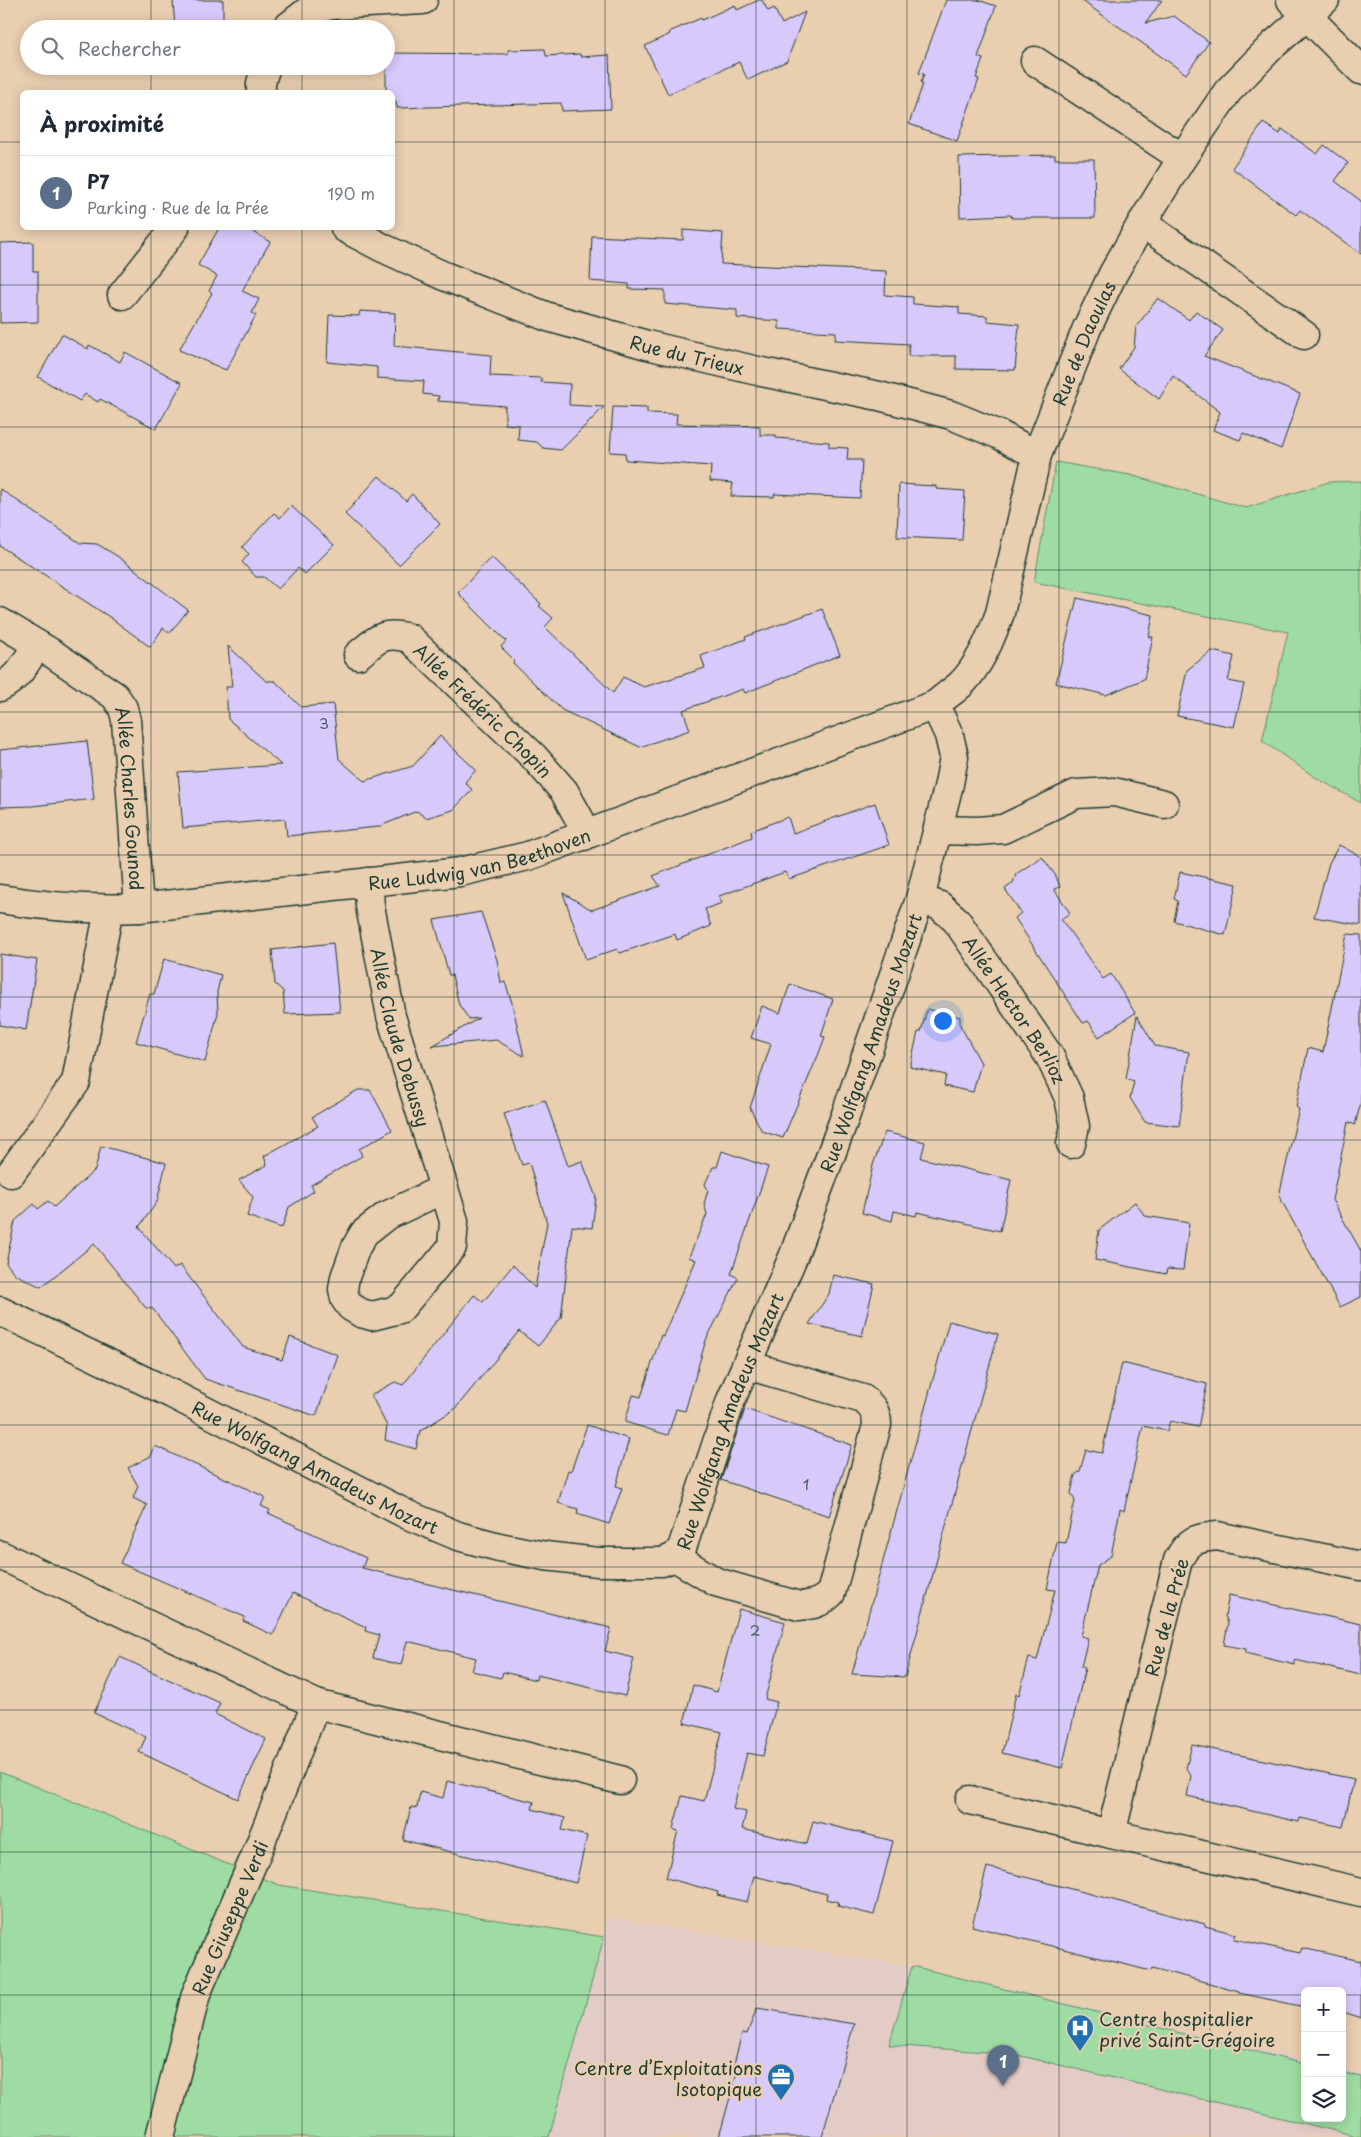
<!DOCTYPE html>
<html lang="fr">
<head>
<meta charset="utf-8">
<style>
	body { margin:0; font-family:"Playpen Sans",sans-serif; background:#f2f2f3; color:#1f2937 }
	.controls { position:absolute; right:15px; bottom:15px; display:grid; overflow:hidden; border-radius:8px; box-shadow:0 2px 12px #0003 }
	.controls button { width:45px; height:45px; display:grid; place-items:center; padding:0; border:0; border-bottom:1px solid #e0e1e3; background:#fff; color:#1f2937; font:25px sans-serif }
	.you { position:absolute; left:942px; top:1020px; width:18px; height:18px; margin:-12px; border:4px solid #fff; border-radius:50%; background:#1a73e8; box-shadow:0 0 0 8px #1a73e833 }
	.badge { display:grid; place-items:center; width:32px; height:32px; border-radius:50%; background:#1f6fb2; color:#fff; font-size:16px; font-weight:700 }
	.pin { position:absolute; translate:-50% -41px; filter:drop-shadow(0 1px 2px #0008) }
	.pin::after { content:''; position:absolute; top:26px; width:18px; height:15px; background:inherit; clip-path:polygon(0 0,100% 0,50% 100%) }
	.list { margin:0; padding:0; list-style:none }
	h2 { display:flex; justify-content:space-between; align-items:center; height:65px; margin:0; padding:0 20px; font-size:21px }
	h2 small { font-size:16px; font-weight:400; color:#747a83 }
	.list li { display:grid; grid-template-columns:32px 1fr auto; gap:15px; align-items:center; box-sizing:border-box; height:75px; padding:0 20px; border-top:1px solid #e0e1e3 }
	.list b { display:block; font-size:19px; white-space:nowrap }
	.list p { margin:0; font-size:16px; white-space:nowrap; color:#747a83 }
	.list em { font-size:16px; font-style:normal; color:#747a83 }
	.icon { flex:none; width:28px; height:28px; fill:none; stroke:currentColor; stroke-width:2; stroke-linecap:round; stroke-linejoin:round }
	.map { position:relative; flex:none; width:1361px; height:2137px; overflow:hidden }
	.search { position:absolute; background:#fff; box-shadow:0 2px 12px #0003; left:20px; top:20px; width:375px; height:55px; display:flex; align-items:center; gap:12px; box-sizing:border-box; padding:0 18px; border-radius:28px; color:#747a83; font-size:19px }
	.panel { position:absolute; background:#fff; box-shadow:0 2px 12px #0003; left:20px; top:90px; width:375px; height:140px; border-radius:8px }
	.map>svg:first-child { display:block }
	.built { fill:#e4ccc6 }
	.green { fill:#9fdca3; stroke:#5f8c6c }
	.building { fill:#d8c9fb; stroke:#1f3d34 }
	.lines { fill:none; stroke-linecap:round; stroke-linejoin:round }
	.minor-casing { stroke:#1f3d34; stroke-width:31 }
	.tertiary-casing { stroke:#1f3d34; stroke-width:31 }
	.minor { stroke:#e9ceb0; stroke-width:28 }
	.tertiary { stroke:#e9ceb0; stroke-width:28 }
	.grid { fill:none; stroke:#1f3d34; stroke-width:1; stroke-opacity:0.55 }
	.labels { text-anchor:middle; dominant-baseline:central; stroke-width:4.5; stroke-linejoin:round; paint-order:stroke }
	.number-label { font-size:15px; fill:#4d6066 }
	.street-label { font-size:18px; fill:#1f3d34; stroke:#e9ceb0 }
	.poi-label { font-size:18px; fill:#1f3d34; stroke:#e9ceb0; text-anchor:start }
</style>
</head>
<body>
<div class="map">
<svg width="1361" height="2137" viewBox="0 0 1361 2137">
	<rect width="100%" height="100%" fill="#e9ceb0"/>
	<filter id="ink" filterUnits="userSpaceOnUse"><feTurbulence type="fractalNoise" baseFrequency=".02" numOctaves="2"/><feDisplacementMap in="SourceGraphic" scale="10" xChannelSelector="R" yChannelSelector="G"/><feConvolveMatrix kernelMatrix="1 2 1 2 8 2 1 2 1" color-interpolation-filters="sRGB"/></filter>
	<g filter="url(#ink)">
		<path class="built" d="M 608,1918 L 912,1966 L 1305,2060 L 1305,2118 L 1342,2118 L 1342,2069 L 1361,2073 L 1361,2137 L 864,2137 L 871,2112 L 863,2137 L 549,2137 Z"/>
		<path class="green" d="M 1056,462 L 1130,475 L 1246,508 L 1329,482 L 1361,481 L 1361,803 L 1315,777 L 1262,741 L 1288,632 L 1034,582 Z
			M 0,1772 L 279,1885 L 604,1937 L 549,2137 L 0,2137 Z
			M 912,1966 L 1305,2064 L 1305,2118 L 1342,2118 L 1342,2073 L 1361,2077 L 1361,2137 L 1013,2054 L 889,2045 Z"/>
		<path class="building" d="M 173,0 L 223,0 L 223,29 L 175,29 Z
			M 759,0 L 762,0 L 768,11 L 774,8 L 782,24 L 805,12 L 787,61 L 748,80 L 739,62 L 668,94 L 645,46 L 670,34 L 669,32 L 701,18 L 702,20 L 735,5 L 737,10 Z
			M 946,0 L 978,0 L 996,6 L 978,57 L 983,59 L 976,78 L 979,79 L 957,141 L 909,124 L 923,84 L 921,83 L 924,74 L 919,73 Z
			M 1081,0 L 1162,0 L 1146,23 L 1174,16 L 1209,42 L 1186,74 Z
			M 545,49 L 546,56 L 580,54 L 581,57 L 609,55 L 611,109 L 562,111 L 561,103 L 397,108 L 396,101 L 392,101 L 392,92 L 386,92 L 386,53 L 508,54 L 508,50 Z
			M 1263,123 L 1280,134 L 1282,129 L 1317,154 L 1324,145 L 1348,163 L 1335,181 L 1361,201 L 1361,254 L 1300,210 L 1296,215 L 1232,168 Z
			M 1055,155 L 1055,159 L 1094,159 L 1095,218 L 1012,218 L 1011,215 L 960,217 L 959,157 Z
			M 219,228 L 247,228 L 270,242 L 242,291 L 259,299 L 252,313 L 256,315 L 226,370 L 179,350 L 212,293 L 209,291 L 217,276 L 198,265 Z
			M 683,230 L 723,233 L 721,264 L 886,271 L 885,295 L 913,297 L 913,304 L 959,307 L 959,314 L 987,316 L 987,321 L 1019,324 L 1015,370 L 956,369 L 956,356 L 908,356 L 909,344 L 835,340 L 836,332 L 779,329 L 779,321 L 737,318 L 737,310 L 665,304 L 665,290 L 629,289 L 629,284 L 590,281 L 592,236 L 683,240 Z
			M 33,242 L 33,271 L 38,271 L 38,322 L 0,323 L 0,243 Z
			M 1158,298 L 1189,320 L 1196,311 L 1223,330 L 1204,356 L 1300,394 L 1281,449 L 1243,433 L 1240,440 L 1213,430 L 1220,412 L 1173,376 L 1159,399 L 1119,369 L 1134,347 L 1136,327 Z
			M 360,311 L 395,313 L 394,346 L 491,355 L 490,376 L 541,378 L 541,382 L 570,384 L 569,405 L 604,407 L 561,450 L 543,448 L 537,442 L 518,440 L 519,425 L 505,424 L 505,406 L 438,401 L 439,396 L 423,394 L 424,381 L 377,378 L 377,367 L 327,362 L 329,315 L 359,316 Z
			M 62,334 L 88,349 L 89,345 L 120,362 L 125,352 L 182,383 L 156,429 L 100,399 L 98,402 L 85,394 L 80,401 L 38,377 Z
			M 613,407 L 647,408 L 647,413 L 677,414 L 676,424 L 760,426 L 760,435 L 776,435 L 776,438 L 829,442 L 829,447 L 848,448 L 847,460 L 862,460 L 860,498 L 774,494 L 774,497 L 731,496 L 733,483 L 710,481 L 711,466 L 626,460 L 625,453 L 610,452 Z
			M 379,476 L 406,501 L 412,494 L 440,524 L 399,565 L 345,514 Z
			M 899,484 L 936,486 L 936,489 L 965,491 L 962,540 L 897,537 Z
			M 0,489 L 80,543 L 97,544 L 117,556 L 188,610 L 170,633 L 163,628 L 150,647 L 111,618 L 0,546 Z
			M 291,506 L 334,545 L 305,574 L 298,568 L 278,589 L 264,577 L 256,577 L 242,562 L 249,554 L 242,547 L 274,513 L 280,518 Z
			M 491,557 L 541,604 L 539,606 L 553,618 L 545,627 L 613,693 L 623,677 L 644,687 L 705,668 L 701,656 L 746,639 L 745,637 L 822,609 L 840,655 L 745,693 L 743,689 L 683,710 L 690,730 L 640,747 L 562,710 L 513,663 L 514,660 L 501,647 L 506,641 L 458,593 Z
			M 1077,598 L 1153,615 L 1149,637 L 1153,637 L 1144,679 L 1106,695 L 1056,683 Z
			M 228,646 L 266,681 L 275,681 L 301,707 L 333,704 L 339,759 L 364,781 L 413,766 L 440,736 L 476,770 L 465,782 L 472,790 L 453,810 L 426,818 L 417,811 L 378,827 L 287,836 L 285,819 L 183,828 L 178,772 L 281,765 L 228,719 L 226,687 L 232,687 Z
			M 1212,651 L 1234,656 L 1228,681 L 1244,684 L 1234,727 L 1177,716 L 1187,670 Z
			M 87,741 L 94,799 L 32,806 L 0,807 L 0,750 Z
			M 875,803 L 889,845 L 789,879 L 785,872 L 719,896 L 722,903 L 705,909 L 711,926 L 677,940 L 675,934 L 620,953 L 617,949 L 586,960 L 563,893 L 592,910 L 660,886 L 653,876 L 752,837 L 751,831 L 788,817 L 793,833 Z
			M 1339,845 L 1361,857 L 1361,925 L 1314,917 L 1329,863 Z
			M 1042,857 L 1056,876 L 1060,887 L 1054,889 L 1070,913 L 1061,919 L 1103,979 L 1111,974 L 1135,1013 L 1099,1037 L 1088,1021 L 1083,1023 L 1015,918 L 1021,913 L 1005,889 L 1013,883 L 1016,874 Z
			M 1180,872 L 1237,884 L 1225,935 L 1174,921 L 1178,901 L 1174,899 Z
			M 481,912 L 497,960 L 501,983 L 505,982 L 512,1003 L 524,1056 L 496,1040 L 432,1046 L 479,1018 L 469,1019 L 459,1005 L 452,975 L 449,975 L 434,920 Z
			M 1347,934 L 1361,935 L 1361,1102 L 1355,1125 L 1348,1122 L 1332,1200 L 1361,1251 L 1361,1297 L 1340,1307 L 1279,1196 L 1299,1109 L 1296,1107 L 1308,1048 L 1323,1052 Z
			M 333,943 L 340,1012 L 285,1014 L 283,991 L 275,984 L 272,950 Z
			M 0,954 L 37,960 L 26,1030 L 0,1025 Z
			M 164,959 L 221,975 L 217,992 L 218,1013 L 205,1062 L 136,1042 L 150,994 L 154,994 Z
			M 790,984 L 833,999 L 821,1036 L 825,1037 L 819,1053 L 783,1138 L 762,1131 L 750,1108 L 771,1044 L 751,1038 L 762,1006 L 780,1013 Z
			M 927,1009 L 960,1017 L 960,1025 L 981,1063 L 973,1092 L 944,1086 L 946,1075 L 910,1067 L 918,1032 L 921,1032 Z
			M 1137,1016 L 1155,1046 L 1189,1052 L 1179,1126 L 1145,1122 L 1130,1098 L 1134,1082 L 1126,1079 Z
			M 358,1090 L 370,1090 L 392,1130 L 359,1149 L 362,1156 L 311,1185 L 314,1191 L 289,1207 L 282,1228 L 247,1216 L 253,1197 L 239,1180 L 267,1165 L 264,1156 L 318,1126 L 312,1117 Z
			M 545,1100 L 568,1166 L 582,1161 L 596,1197 L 592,1228 L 572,1226 L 561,1318 L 538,1346 L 519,1331 L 455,1409 L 420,1431 L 416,1449 L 385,1440 L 387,1426 L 371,1395 L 395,1382 L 403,1385 L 474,1295 L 483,1302 L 513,1265 L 535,1288 L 547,1223 L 529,1163 L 522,1165 L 504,1114 Z
			M 885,1132 L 925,1142 L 921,1158 L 1011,1180 L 1000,1231 L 917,1212 L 916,1216 L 894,1211 L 892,1221 L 862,1213 L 873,1165 Z
			M 101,1146 L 166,1163 L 157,1202 L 139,1227 L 174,1269 L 180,1265 L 243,1347 L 282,1360 L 290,1337 L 338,1355 L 316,1416 L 205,1379 L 153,1309 L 146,1308 L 94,1244 L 41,1287 L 15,1274 L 6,1263 L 15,1221 L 34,1204 L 38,1209 L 48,1201 L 54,1207 L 95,1170 Z
			M 722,1151 L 768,1167 L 731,1274 L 738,1278 L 706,1340 L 685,1411 L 676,1409 L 668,1435 L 625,1422 L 633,1395 L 641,1397 L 661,1335 L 663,1336 L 696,1260 L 689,1257 L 707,1214 L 704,1204 L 708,1190 L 705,1184 L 713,1167 L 717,1167 Z
			M 1135,1202 L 1145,1216 L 1189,1223 L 1183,1270 L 1167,1269 L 1166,1274 L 1095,1260 L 1099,1230 Z
			M 833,1275 L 874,1284 L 862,1336 L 809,1324 L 829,1294 Z
			M 949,1321 L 998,1334 L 905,1677 L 852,1674 Z
			M 1122,1363 L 1207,1384 L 1198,1427 L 1170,1421 L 1167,1431 L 1143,1426 L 1124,1511 L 1120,1509 L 1111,1556 L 1098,1565 L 1081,1636 L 1088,1638 L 1081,1667 L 1085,1668 L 1062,1768 L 1002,1753 L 1016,1694 L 1019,1695 L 1029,1658 L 1037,1660 L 1055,1590 L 1047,1589 L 1057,1542 L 1066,1543 L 1075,1501 L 1071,1493 L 1075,1475 L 1080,1471 L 1086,1450 L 1102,1453 Z
			M 745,1409 L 852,1445 L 829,1516 L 721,1480 Z
			M 587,1425 L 629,1439 L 616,1486 L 622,1488 L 609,1524 L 577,1514 L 578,1509 L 558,1503 L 568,1470 L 571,1471 Z
			M 155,1446 L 265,1497 L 261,1506 L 270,1510 L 268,1513 L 366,1558 L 362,1568 L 611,1628 L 605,1651 L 634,1658 L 625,1696 L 537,1675 L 536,1680 L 503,1672 L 501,1678 L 472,1671 L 476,1658 L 407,1641 L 401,1665 L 373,1658 L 379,1635 L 365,1631 L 366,1627 L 293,1593 L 273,1635 L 243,1621 L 245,1617 L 120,1563 L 147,1505 L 133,1498 L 138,1486 L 128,1468 L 151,1456 Z
			M 1229,1595 L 1361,1624 L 1361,1675 L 1295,1660 L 1295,1665 L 1245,1653 L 1246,1649 L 1224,1645 L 1228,1623 L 1225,1616 Z
			M 739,1609 L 785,1622 L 765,1699 L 777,1702 L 763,1756 L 747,1753 L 733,1809 L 746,1812 L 742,1829 L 807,1844 L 813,1821 L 893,1841 L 874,1915 L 838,1906 L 839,1902 L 826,1899 L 827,1894 L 754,1876 L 747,1902 L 717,1895 L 718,1892 L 666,1878 L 678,1831 L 673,1829 L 682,1796 L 704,1801 L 722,1732 L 684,1723 L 693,1685 L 717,1692 Z
			M 120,1657 L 220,1703 L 215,1714 L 266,1739 L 238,1799 L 139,1752 L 146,1737 L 94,1713 Z
			M 1192,1745 L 1354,1779 L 1343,1827 L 1300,1818 L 1299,1822 L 1187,1796 L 1191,1776 L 1186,1768 Z
			M 447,1781 L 534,1802 L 532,1809 L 565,1818 L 562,1830 L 587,1836 L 576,1883 L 403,1840 L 411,1807 L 417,1808 L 420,1792 L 443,1798 Z
			M 987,1867 L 1205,1924 L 1205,1926 L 1236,1934 L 1234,1939 L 1300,1953 L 1302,1948 L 1361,1961 L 1361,2018 L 1342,2012 L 1342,1991 L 1305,1991 L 1305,2007 L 1239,1993 L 1239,1991 L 1152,1968 L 1151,1971 L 972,1926 Z
			M 757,2008 L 854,2024 L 822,2137 L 719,2137 L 739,2065 L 734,2064 L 742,2033 L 747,2034 Z"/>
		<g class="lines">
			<g class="minor-casing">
				<g id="minor">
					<path d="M 285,29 L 308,11 L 331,5 L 423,0"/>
					<path d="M 1035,61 L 1182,158"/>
					<path d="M 261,92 L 261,83 L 266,66"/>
					<path d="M 1142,223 L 1304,335"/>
					<path id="s1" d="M 345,228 L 383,248 L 444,276 L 548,317 L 647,345 L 762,372 L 879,396 L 951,415 L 1000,435 L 1037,455"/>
					<path d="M 122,295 L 175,228"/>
					<path id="s2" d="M 0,622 L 53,654 L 115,696 L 123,708 L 126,720 L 139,908"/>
					<path id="s3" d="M 358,655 C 378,639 382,631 409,638 L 534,757 L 564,791 L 580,820 L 584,836"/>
					<path d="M 0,687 C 19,678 26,662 37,645"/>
					<path d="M 938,830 L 977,831 L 1003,829 L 1076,794 L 1114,792 L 1164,804"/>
					<path id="s4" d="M 368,882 L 370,906 L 391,1016 L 454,1221 L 452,1247 L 400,1309 L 372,1316 L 361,1313 L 351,1307 L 345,1299 L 343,1289 L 345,1277 L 356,1247 L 364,1233 L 386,1216 L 443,1189"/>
					<path id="s5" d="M 0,899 C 47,907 91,910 139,908 L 460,872 L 528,856 L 935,705 C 943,698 952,692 960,685 C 979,667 991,638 1000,613 L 1037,455 L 1087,328 L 1113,274 L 1142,223 L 1182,158 L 1228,91 L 1273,45 L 1325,0"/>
					<path id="s6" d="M 920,899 L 940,906 L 956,920 L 1050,1057 L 1069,1098 L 1075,1126 L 1071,1144"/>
					<path d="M 11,1173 L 76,1082 L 109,909"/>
					<path id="s7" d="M 0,1311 L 172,1394 L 408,1515 L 458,1536 L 499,1547 L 545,1556 L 598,1562 L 662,1562 L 675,1557 L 682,1548 L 731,1400 L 793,1257 L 846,1114 L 920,899 L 949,784 L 954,757 L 949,735 L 935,705"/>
					<path d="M 0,1555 L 316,1704 L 620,1780"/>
					<path d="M 675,1557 L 716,1582 L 799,1606 C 813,1605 821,1603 831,1593 L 877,1425 C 877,1413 873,1407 863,1399 L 747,1365"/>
					<path d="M 1361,1566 L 1217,1536 C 1195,1538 1188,1541 1178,1560 L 1111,1834 L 1361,1892"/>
					<path d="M 970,1800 L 1111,1834"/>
					<path id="s8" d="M 160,2137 L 196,1994 L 255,1857 L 316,1704"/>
				</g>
			</g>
			<g class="tertiary-casing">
				<path id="tertiary" d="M 1291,0 L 1361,70"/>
			</g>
			<use href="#minor" class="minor"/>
			<use href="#tertiary" class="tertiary"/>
		</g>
	</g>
	<path class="grid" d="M 151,0 L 151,29M 302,0 L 302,29M 454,0 L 454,2137M 605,0 L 605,2137M 756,0 L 756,2137M 907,0 L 907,2137M 1059,0 L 1059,2137M 1210,0 L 1210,2137M 151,66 L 151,92M 302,66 L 302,92M 0,142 L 22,142M 392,142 L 1361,142M 151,228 L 151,2137M 302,228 L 302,2137M 0,285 L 1361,285M 0,427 L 1361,427M 0,570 L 1361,570M 0,712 L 1361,712M 0,855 L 1361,855M 0,997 L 1361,997M 0,1140 L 1361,1140M 0,1282 L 1361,1282M 0,1425 L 1361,1425M 0,1567 L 1361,1567M 0,1710 L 1361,1710M 0,1852 L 1361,1852M 0,1995 L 1305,1995M 1342,1995 L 1361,1995"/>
	<defs>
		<g id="hospital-pin" transform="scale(1.4375)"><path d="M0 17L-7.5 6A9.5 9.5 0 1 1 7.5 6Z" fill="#1f6fb2" stroke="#e9ceb0"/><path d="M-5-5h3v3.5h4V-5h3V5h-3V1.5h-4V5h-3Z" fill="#fff"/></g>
		<g id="office-pin" transform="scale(1.4375)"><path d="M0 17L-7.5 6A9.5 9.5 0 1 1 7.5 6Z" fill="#1f6fb2" stroke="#e9ceb0"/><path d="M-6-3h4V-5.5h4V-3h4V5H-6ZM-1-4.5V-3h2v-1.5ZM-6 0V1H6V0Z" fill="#fff"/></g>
	</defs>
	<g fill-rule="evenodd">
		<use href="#hospital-pin" x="1080" y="2028"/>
		<use href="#office-pin" x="781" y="2077"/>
	</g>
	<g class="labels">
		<g class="number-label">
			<text x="324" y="722">3</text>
			<text x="806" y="1483">1</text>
			<text x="755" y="1629">2</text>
		</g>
		<g class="street-label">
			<text stroke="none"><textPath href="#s5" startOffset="1365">Rue de Daoulas</textPath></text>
			<text stroke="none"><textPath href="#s1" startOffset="366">Rue du Trieux</textPath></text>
			<text stroke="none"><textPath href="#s3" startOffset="161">Allée Frédéric Chopin</textPath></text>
			<text stroke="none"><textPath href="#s2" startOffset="242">Allée Charles Gounod</textPath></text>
			<text stroke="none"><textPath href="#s5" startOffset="484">Rue Ludwig van Beethoven</textPath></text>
			<text stroke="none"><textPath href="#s6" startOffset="150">Allée Hector Berlioz</textPath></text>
			<text stroke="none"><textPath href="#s4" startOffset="159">Allée Claude Debussy</textPath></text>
			<text stroke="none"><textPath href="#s7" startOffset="1282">Rue Wolfgang Amadeus Mozart</textPath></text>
			<text stroke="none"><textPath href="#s7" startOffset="878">Rue Wolfgang Amadeus Mozart</textPath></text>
			<text stroke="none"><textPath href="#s7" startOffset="352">Rue Wolfgang Amadeus Mozart</textPath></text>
			<text transform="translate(1166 1617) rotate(-75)">Rue de la Prée</text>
			<text stroke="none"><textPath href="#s8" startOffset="231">Rue Giuseppe Verdi</textPath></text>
		</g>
		<g class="poi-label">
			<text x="1099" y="2018">Centre hospitalier<tspan x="1099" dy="21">privé Saint-Grégoire</tspan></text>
			<text x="762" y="2067" text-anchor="end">Centre d’Exploitations<tspan x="762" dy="21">Isotopique</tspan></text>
		</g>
	</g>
</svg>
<div class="controls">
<button>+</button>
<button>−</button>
<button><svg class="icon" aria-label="layers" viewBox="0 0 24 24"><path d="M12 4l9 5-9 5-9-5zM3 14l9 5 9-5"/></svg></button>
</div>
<div class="you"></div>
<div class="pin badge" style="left:1003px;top:2086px;background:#5c6f8a">1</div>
<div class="search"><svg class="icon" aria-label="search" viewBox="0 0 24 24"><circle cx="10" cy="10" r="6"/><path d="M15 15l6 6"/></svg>Rechercher</div>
<section class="panel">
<h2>À proximité<small></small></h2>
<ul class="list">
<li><span class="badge" style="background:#5c6f8a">1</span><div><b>P7</b><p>Parking · Rue de la Prée</p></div><em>190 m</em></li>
</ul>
</section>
</div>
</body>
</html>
